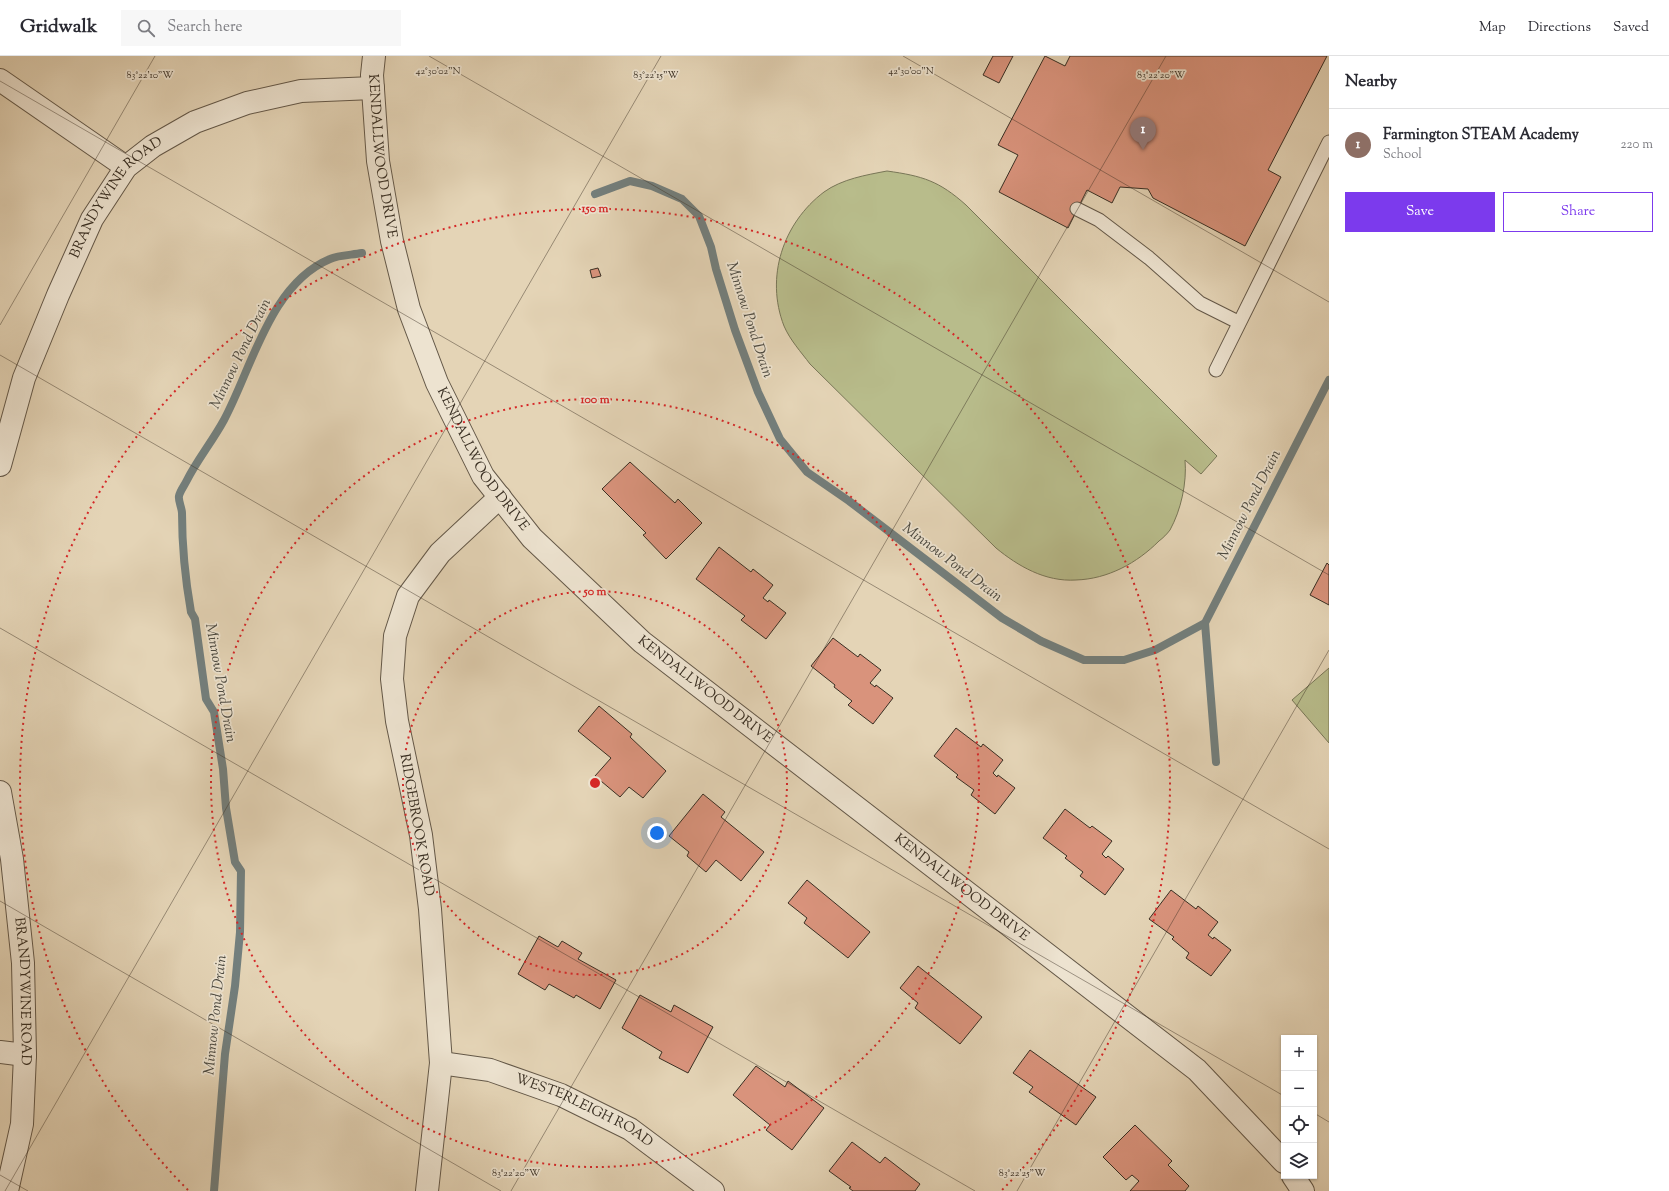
<!DOCTYPE html>
<html lang="en">
<head>
<meta charset="utf-8">
<style>
	body { margin:0; font-family:"Sorts Mill Goudy",serif; background:#f7f7f7; color:#2b2b33 }
	.controls { position:absolute; right:12px; bottom:12px; display:grid; overflow:hidden; border-radius:0px; box-shadow:0 1px 3px #0004 }
	.controls button { width:36px; height:36px; display:grid; place-items:center; padding:0; border:0; border-bottom:1px solid #e1e1e2; background:#fff; color:#2b2b33; font:20px sans-serif }
	.you { position:absolute; left:657px; top:777px; width:14px; height:14px; margin:-10px; border:3px solid #fff; border-radius:50%; background:#1a73e8; box-shadow:0 0 0 6px #1a73e833 }
	.badge { display:grid; place-items:center; width:26px; height:26px; border-radius:50%; background:#7c3aed; color:#fff; font-size:13px; font-weight:700 }
	.pin { position:absolute; translate:-50% -33px; filter:drop-shadow(0 1px 2px #0008) }
	.pin::after { content:''; position:absolute; top:21px; width:14px; height:12px; background:inherit; clip-path:polygon(0 0,100% 0,50% 100%) }
	.list { margin:0; padding:0; list-style:none }
	h2 { display:flex; justify-content:space-between; align-items:center; height:52px; margin:0; padding:0 16px; font-size:17px }
	h2 small { font-size:13px; font-weight:400; color:#7c7c81 }
	.list li { display:grid; grid-template-columns:26px 1fr auto; gap:12px; align-items:center; box-sizing:border-box; height:72px; padding:0 16px; border-top:1px solid #e1e1e2 }
	.list b { display:block; font-size:15px; white-space:nowrap }
	.list p { margin:0; font-size:13px; white-space:nowrap; color:#7c7c81 }
	.list em { font-size:13px; font-style:normal; color:#7c7c81 }
	.actions { display:flex; gap:8px; padding:12px 16px }
	.actions a { flex:1; padding:9px 0; border:1px solid #7c3aed; border-radius:0px; text-align:center; font-size:14px; color:#7c3aed }
	.actions .main { background:#7c3aed; color:#fff }
	.icon { flex:none; width:22px; height:22px; fill:none; stroke:currentColor; stroke-width:2; stroke-linecap:round; stroke-linejoin:round }
	.map { position:relative; flex:none; width:1329px; height:1135px; overflow:hidden }
	header { display:flex; align-items:center; gap:24px; box-sizing:border-box; height:56px; padding:0 20px; background:#fff; border-bottom:1px solid #e1e1e2 }
	header strong { font-size:19px }
	nav { display:flex; gap:22px; margin-inline-start:auto; font-size:14px }
	.search { width:280px; height:36px; background:#f7f7f7; display:flex; align-items:center; gap:10px; box-sizing:border-box; padding:0 14px; border-radius:0px; color:#7c7c81; font-size:15px }
	main { display:flex }
	aside { flex:1; background:#fff }
	.map>svg:first-child { display:block }
	.green { fill:#b8bc8b; stroke:#787657 }
	.lines { fill:none; stroke-linecap:round; stroke-linejoin:round }
	.stream { stroke:#737f7d; stroke-width:8 }
	.building { fill:#d9937c; stroke:#392f23 }
	.service-casing { stroke:#645848; stroke-width:15 }
	.minor-casing { stroke:#645848; stroke-width:24 }
	.service { stroke:#ede3d0; stroke-width:13 }
	.minor { stroke:#ede3d0; stroke-width:22 }
	.ticks { fill:none; stroke:#392f23; stroke-width:1; stroke-opacity:0.45 }
	.ring { fill:none; stroke:#d62828; stroke-width:2; stroke-dasharray:2 4 }
	.labels { text-anchor:middle; dominant-baseline:central; stroke-width:3.5; stroke-linejoin:round; paint-order:stroke }
	.street-label { font-size:14px; fill:#392f23; stroke:#ede3d0 }
	.water-label { font-size:15px; font-style:italic; fill:#4c4a41; stroke:#ede3d0 }
	.ticks-label { font-size:10px; text-anchor:middle; fill:#392f23; stroke:#ede3d0; stroke-width:3.5; stroke-linejoin:round; paint-order:stroke }
	.centre { fill:#d62828; stroke:#ede3d0; stroke-width:2 }
	.ring-label { font-size:12px; text-anchor:middle; font-weight:bold; fill:#d62828; stroke:#ede3d0; stroke-width:3.5; stroke-linejoin:round; paint-order:stroke }
</style>
</head>
<body>
<header>
<strong>Gridwalk</strong>
<div class="search"><svg class="icon" aria-label="search" viewBox="0 0 24 24"><circle cx="10" cy="10" r="6"/><path d="M15 15l6 6"/></svg>Search here</div>
<nav><a>Map</a><a>Directions</a><a>Saved</a></nav>
</header>
<main>
<div class="map">
<svg width="1329" height="1135" viewBox="0 0 1329 1135">
	<rect width="100%" height="100%" fill="#e4d4b6"/>
	<filter id="stains"><feTurbulence type="fractalNoise" baseFrequency=".005" numOctaves="4"/><feColorMatrix values="0 0 0 0 .2 0 0 0 0 .09 0 0 0 0 .02 0 0 0 .5 -.17"/></filter>
	<radialGradient id="worn" r=".72"><stop offset=".6" stop-color="#630" stop-opacity="0"/><stop offset="1" stop-color="#630" stop-opacity=".3"/></radialGradient>
	<path class="green" d="M 887,115 C 923,120 939,125 966,149 L 1217,400 L 1201,418 L 1185,404 C 1187,427 1181,454 1170,474 C 1167,478 1163,482 1159,485 C 1137,507 1108,523 1076,524 C 1045,526 1018,510 996,492 L 810,308 C 801,296 790,284 784,270 C 765,221 783,167 824,136 C 842,123 866,119 887,115 Z
		M 1329,612 L 1329,687 L 1292,644 Z"/>
	<g class="lines">
		<path class="stream" d="M 595,138 L 630,125 L 652,130 L 682,143 L 699,160 L 711,191 L 716,213 L 735,274 L 758,336 L 780,383 L 807,416 L 849,445 L 1002,562 L 1041,585 L 1084,604 L 1124,604 L 1155,594 L 1205,567 L 1329,324
			M 1205,567 L 1216,706
			M 214,1135 L 225,998 L 235,930 L 240,876 L 241,815 L 235,806 L 226,752 L 223,713 L 214,656 L 206,643 L 195,563 L 191,556 C 185,522 182,492 182,457 C 182,452 178,445 179,440 C 180,435 184,430 186,426 C 197,404 212,386 224,364 C 252,312 270,228 330,203 C 339,199 352,199 362,197"/>
	</g>
	<path class="building" d="M 993,0 L 1013,0 L 999,27 L 983,19 Z
		M 1045,0 L 1065,10 L 1070,0 L 1327,0 L 1268,114 L 1281,121 L 1245,190 L 1153,142 L 1148,133 L 1120,131 L 1112,147 L 1087,134 L 1068,172 L 999,136 L 1018,99 L 998,89 Z
		M 598,212 L 601,220 L 592,222 L 590,214 Z
		M 630,406 L 675,447 L 678,443 L 702,467 L 666,503 L 643,479 L 646,477 L 602,433 Z
		M 719,491 L 751,516 L 753,513 L 773,529 L 763,542 L 768,546 L 769,544 L 786,557 L 766,583 L 741,564 L 745,560 L 696,523 Z
		M 1327,507 L 1329,509 L 1329,549 L 1310,539 Z
		M 833,582 L 858,601 L 860,598 L 881,614 L 870,627 L 875,631 L 876,629 L 893,642 L 873,668 L 848,649 L 852,645 L 834,631 L 835,629 L 811,610 Z
		M 599,650 L 632,678 L 630,681 L 666,715 L 643,742 L 629,731 L 620,741 L 595,720 L 611,702 L 578,675 Z
		M 956,672 L 981,691 L 983,688 L 1003,704 L 993,717 L 997,721 L 998,719 L 1015,732 L 995,758 L 971,739 L 974,734 L 956,721 L 958,719 L 934,700 Z
		M 703,738 L 725,756 L 721,761 L 764,796 L 741,825 L 716,804 L 706,816 L 687,800 L 689,796 L 669,780 Z
		M 1065,753 L 1090,772 L 1092,770 L 1112,785 L 1102,798 L 1106,802 L 1108,800 L 1124,813 L 1105,839 L 1080,820 L 1083,816 L 1065,802 L 1067,800 L 1043,782 Z
		M 807,824 L 870,876 L 848,902 L 804,867 L 807,862 L 788,847 Z
		M 1171,834 L 1196,853 L 1198,850 L 1218,866 L 1208,879 L 1213,883 L 1214,881 L 1231,894 L 1211,920 L 1186,902 L 1189,897 L 1172,883 L 1174,881 L 1149,863 Z
		M 539,880 L 558,891 L 562,885 L 582,897 L 578,903 L 616,924 L 600,953 L 576,939 L 574,942 L 549,928 L 545,934 L 518,918 Z
		M 918,910 L 982,961 L 960,988 L 915,952 L 918,947 L 900,932 Z
		M 640,939 L 671,956 L 674,949 L 713,971 L 688,1017 L 659,1002 L 662,996 L 622,972 Z
		M 1030,994 L 1096,1041 L 1076,1069 L 1029,1036 L 1033,1031 L 1013,1017 Z
		M 756,1010 L 785,1031 L 788,1025 L 824,1052 L 792,1094 L 766,1074 L 770,1069 L 733,1039 Z
		M 1135,1069 L 1172,1105 L 1168,1109 L 1189,1130 L 1185,1135 L 1130,1135 L 1139,1125 L 1132,1119 L 1126,1124 L 1103,1101 Z
		M 852,1086 L 880,1107 L 885,1101 L 920,1128 L 915,1135 L 853,1135 L 849,1132 L 851,1131 L 829,1115 Z"/>
	<g class="lines">
		<g class="service-casing">
			<path id="service" d="M 1077,153 L 1099,164 L 1149,202 L 1200,247 L 1238,266
				M 1216,314 L 1329,86"/>
		</g>
		<g class="minor-casing">
			<g id="minor">
				<path id="s1" d="M 374,0 L 372,19 L 378,105 L 392,185 L 409,253 L 437,327 L 483,420 L 532,482 L 642,586 L 1197,1014 L 1284,1106"/>
				<path d="M 0,24 L 126,111"/>
				<path id="s2" d="M 0,409 L 24,322 L 58,239 L 92,163 L 126,111 L 153,90 L 195,66 L 247,47 L 301,35 L 373,32"/>
				<path id="s3" d="M 0,736 L 12,803 L 23,907 L 25,999 L 22,1068 L 7,1135"/>
				<path d="M 0,996 L 25,999"/>
				<path id="s4" d="M 441,1007 L 490,1014 L 561,1039 L 630,1073 L 713,1135"/>
				<path d="M 1293,1120 L 1303,1135"/>
				<path d="M 427,1135 L 441,1007 L 430,853 L 421,779 L 397,665 L 392,623 L 395,580 L 408,540 L 440,497 L 500,441"/>
			</g>
		</g>
		<use href="#service" class="service"/>
		<use href="#minor" class="minor"/>
	</g>
	<path class="ticks" d="M 429,0 L 1329,519M 903,0 L 1329,246M 0,25 L 1329,793M 0,269 L 155,0M 0,299 L 1284,1040M 0,572 L 975,1135M 0,845 L 501,1135M 1314,1057 L 1329,1066M 0,1119 L 28,1135M 5,1135 L 661,0M 511,1135 L 1166,0M 1017,1135 L 1329,594"/>
	<g class="ring">
		<circle cx="595" cy="727" r="192"/>
		<circle cx="595" cy="727" r="384"/>
		<path d="M188 1134A575 575 0 1 1 1002 1134"/>
	</g>
	<g class="labels">
		<g class="street-label">
			<text stroke="none"><textPath href="#s1" startOffset="101">KENDALLWOOD DRIVE</textPath></text>
			<text stroke="none"><textPath href="#s2" startOffset="295">BRANDYWINE ROAD</textPath></text>
			<text stroke="none"><textPath href="#s1" startOffset="425">KENDALLWOOD DRIVE</textPath></text>
			<text stroke="none"><textPath href="#s1" startOffset="749">KENDALLWOOD DRIVE</textPath></text>
			<text transform="translate(416 769) rotate(80)">RIDGEBROOK ROAD</text>
			<text stroke="none"><textPath href="#s1" startOffset="1073">KENDALLWOOD DRIVE</textPath></text>
			<text stroke="none"><textPath href="#s3" startOffset="201">BRANDYWINE ROAD</textPath></text>
			<text stroke="none"><textPath href="#s4" startOffset="152">WESTERLEIGH ROAD</textPath></text>
		</g>
		<g class="water-label">
			<text transform="translate(749 264) rotate(72)">Minnow Pond Drain</text>
			<text transform="translate(241 298) rotate(-64)">Minnow Pond Drain</text>
			<text transform="translate(1250 449) rotate(-63)">Minnow Pond Drain</text>
			<text transform="translate(952 507) rotate(37)">Minnow Pond Drain</text>
			<text transform="translate(220 627) rotate(80)">Minnow Pond Drain</text>
			<text transform="translate(216 959) rotate(-84)">Minnow Pond Drain</text>
		</g>
	</g>
	<g class="ticks-label">
		<text x="438" y="18">42°30'02"N</text>
		<text x="911" y="18">42°30'00"N</text>
		<text x="150" y="22">83°22'10"W</text>
		<text x="656" y="22">83°22'15"W</text>
		<text x="1161" y="22">83°22'20"W</text>
		<text x="516" y="1120">83°22'20"W</text>
		<text x="1022" y="1120">83°22'25"W</text>
	</g>
	<circle cx="595" cy="727" r="6" class="centre"/>
	<g class="ring-label">
		<text x="595" y="156">150 m</text>
		<text x="595" y="347">100 m</text>
		<text x="595" y="539">50 m</text>
	</g>
	<rect width="100%" height="100%" filter="url(#stains)"/>
	<rect width="100%" height="100%" fill="url(#worn)"/>
</svg>
<div class="controls">
<button>+</button>
<button>−</button>
<button><svg class="icon" aria-label="locate" viewBox="0 0 24 24"><circle cx="12" cy="12" r="6"/><path d="M12 2v4M12 18v4M2 12h4M18 12h4"/></svg></button>
<button><svg class="icon" aria-label="layers" viewBox="0 0 24 24"><path d="M12 4l9 5-9 5-9-5zM3 14l9 5 9-5"/></svg></button>
</div>
<div class="you"></div>
<div class="pin badge" style="left:1143px;top:94px;background:#8d6e63">1</div>
</div>
<aside>
<h2>Nearby<small></small></h2>
<ul class="list">
<li><span class="badge" style="background:#8d6e63">1</span><div><b>Farmington STEAM Academy</b><p>School</p></div><em>220 m</em></li>
</ul>
<div class="actions"><a class="main">Save</a><a>Share</a></div>
</aside>
</main>
</body>
</html>
